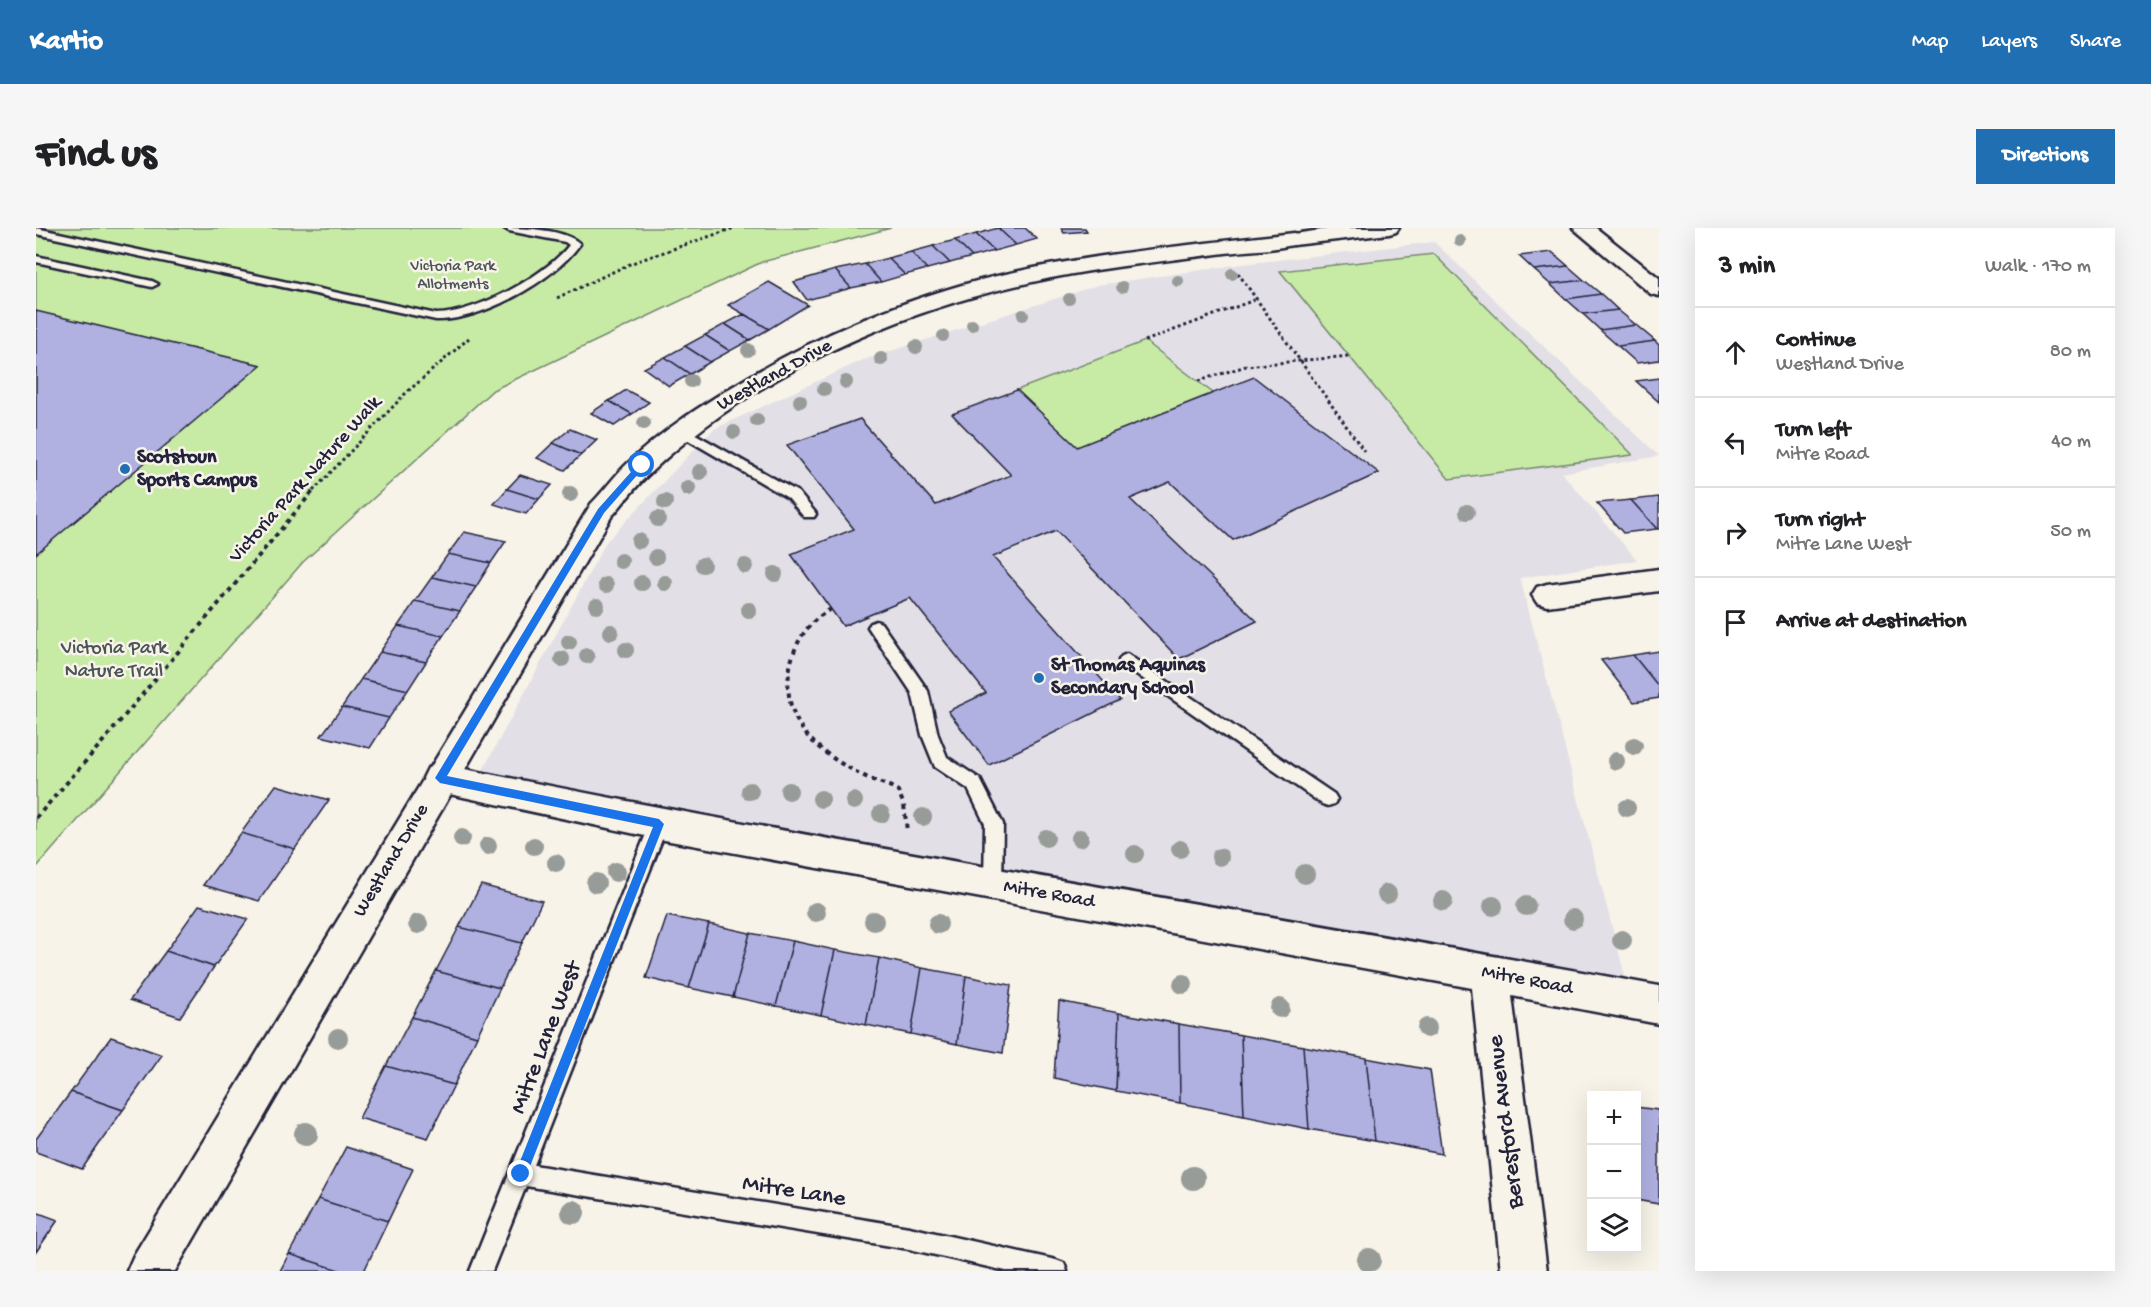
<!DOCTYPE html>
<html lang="en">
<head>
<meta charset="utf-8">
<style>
	body { margin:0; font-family:"Gochi Hand",sans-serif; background:#f6f6f6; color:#202124 }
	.controls { position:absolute; right:18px; bottom:18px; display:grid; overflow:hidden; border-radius:0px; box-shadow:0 6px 24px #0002 }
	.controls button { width:54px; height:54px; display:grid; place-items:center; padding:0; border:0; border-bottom:2px solid #e0e0e0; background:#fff; color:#202124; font:30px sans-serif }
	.stop { position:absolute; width:18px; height:18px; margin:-14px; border:4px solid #1a73e8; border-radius:50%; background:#fff }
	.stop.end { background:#1a73e8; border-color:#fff; box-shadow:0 2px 6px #0008 }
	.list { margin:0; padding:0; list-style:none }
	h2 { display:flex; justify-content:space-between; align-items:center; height:78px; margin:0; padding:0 24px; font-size:26px }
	h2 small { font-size:20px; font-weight:400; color:#757577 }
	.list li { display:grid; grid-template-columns:39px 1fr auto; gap:18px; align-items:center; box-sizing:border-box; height:90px; padding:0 24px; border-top:2px solid #e0e0e0 }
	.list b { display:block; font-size:22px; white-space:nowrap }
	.list p { margin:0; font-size:20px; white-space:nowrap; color:#757577 }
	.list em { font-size:20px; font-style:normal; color:#757577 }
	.icon { flex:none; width:33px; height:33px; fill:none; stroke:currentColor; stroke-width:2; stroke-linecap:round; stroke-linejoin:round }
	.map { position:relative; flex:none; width:1623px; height:1043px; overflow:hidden; border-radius:0px }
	header { display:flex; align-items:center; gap:36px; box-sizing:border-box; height:84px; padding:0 30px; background:#1f6fb2; color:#fff }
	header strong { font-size:28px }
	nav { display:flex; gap:33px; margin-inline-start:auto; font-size:21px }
	.intro { display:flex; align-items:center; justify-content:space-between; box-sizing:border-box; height:144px; padding:0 36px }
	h1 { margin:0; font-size:42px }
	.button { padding:15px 27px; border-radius:0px; background:#1f6fb2; color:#fff; font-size:21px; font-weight:700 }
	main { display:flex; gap:36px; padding:0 36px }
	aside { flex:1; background:#fff; border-radius:0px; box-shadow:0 6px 24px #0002 }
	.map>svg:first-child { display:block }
	.built { fill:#e2dfe6 }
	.green { fill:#c7eba5; stroke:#748670; stroke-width:1.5 }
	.building { fill:#b0b0e1; stroke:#22223b; stroke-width:1.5 }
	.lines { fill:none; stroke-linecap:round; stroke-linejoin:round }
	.service-casing { stroke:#22223b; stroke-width:5 }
	.minor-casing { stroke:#22223b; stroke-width:5 }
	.tertiary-casing { stroke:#22223b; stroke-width:5 }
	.path-far1 { stroke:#22223b; stroke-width:3; stroke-dasharray:3 3; stroke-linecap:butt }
	.path { stroke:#22223b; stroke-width:4; stroke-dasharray:4.5 4.5; stroke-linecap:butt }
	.service { fill:#f7f3e8; fill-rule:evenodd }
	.minor { fill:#f7f3e8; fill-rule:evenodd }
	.tertiary { fill:#f7f3e8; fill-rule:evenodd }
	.tree { fill:#989c98 }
	.route { fill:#1a73e8 }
	.poi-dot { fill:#1f6fb2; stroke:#f7f3e8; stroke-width:2 }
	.labels { text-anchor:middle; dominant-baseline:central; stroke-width:5; stroke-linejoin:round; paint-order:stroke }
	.far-park-label { font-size:16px; fill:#4b5456; stroke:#f7f3e8 }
	.street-label { font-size:20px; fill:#22223b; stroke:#f7f3e8 }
	.poi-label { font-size:20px; font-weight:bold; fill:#22223b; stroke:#f7f3e8; text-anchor:start }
	.park-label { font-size:20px; fill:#4b5456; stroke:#f7f3e8 }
	.near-street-label { font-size:24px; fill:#22223b; stroke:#f7f3e8 }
</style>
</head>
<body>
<header>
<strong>Kartio</strong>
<nav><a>Map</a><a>Layers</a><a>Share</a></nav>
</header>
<div class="intro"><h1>Find us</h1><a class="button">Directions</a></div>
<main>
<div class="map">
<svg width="1623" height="1043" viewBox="0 0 1623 1043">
	<rect width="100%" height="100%" fill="#f7f3e8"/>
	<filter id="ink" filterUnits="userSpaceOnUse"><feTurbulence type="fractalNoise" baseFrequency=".0167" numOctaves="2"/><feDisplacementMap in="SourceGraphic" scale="12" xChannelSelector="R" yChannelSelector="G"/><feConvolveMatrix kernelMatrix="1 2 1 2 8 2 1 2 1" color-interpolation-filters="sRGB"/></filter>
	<g filter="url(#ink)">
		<path class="built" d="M 1398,14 L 1623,228 L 1526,245 L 1601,332 L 1484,350 L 1594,767 L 442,551 L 570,314 L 678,201 L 827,132 L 1062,57 L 1207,36 Z"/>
		<path class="green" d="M 0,0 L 855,0 L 726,34 L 457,162 L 267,334 L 0,640 Z
			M 1398,26 L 1596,226 L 1596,227 L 1413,251 L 1244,43 Z
			M 1109,113 L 1177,165 L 1041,219 L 981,162 Z"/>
		<path class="building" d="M 962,0 L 980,17 L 958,23 L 940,6 Z
			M 962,0 L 989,0 L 1001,11 L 980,17 Z
			M 1025,0 L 1049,0 L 1051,3 L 1028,5 Z
			M 940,6 L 958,23 L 936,29 L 919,12 Z
			M 919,12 L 936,29 L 914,35 L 897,18 Z
			M 897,18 L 914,35 L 891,41 L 875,24 Z
			M 875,24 L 891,41 L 869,47 L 852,30 Z
			M 1516,24 L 1532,38 L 1498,42 L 1483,28 Z
			M 852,30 L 869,47 L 845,54 L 829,36 Z
			M 829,36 L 845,54 L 815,60 L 799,42 Z
			M 1532,38 L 1548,52 L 1514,56 L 1498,42 Z
			M 799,42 L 815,60 L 771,72 L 758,54 Z
			M 1548,52 L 1565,66 L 1530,71 L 1514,56 Z
			M 733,54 L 772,77 L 733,101 L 692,77 Z
			M 1565,66 L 1582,82 L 1547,86 L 1530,71 Z
			M 1582,82 L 1600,97 L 1564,102 L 1547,86 Z
			M 0,83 L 225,137 L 0,326 Z
			M 708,86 L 733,101 L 714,112 L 689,96 Z
			M 689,96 L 714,112 L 694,123 L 669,107 Z
			M 1600,97 L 1619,113 L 1582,118 L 1564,102 Z
			M 669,107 L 694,123 L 674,134 L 649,118 Z
			M 1619,113 L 1623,117 L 1623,132 L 1601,135 L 1582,118 Z
			M 649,118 L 674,134 L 654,146 L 629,129 Z
			M 629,129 L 654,146 L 633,158 L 608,140 Z
			M 1218,149 L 1343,245 L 1197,312 L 1134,254 L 1094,271 L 1221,393 L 1143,431 L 1020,303 L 957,329 L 1084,472 L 953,537 L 912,483 L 950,465 L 874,370 L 807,398 L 755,326 L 818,301 L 751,217 L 824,191 L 900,277 L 975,247 L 916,186 L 981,162 L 1041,219 Z
			M 1623,150 L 1623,174 L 1600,153 Z
			M 590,162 L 613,174 L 596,186 L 573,173 Z
			M 573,173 L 596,186 L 578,198 L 555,185 Z
			M 534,201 L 561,212 L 545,227 L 517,215 Z
			M 517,215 L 545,227 L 529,242 L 501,230 Z
			M 484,247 L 516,257 L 503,271 L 471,261 Z
			M 471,261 L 503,271 L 490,286 L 458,276 Z
			M 1623,269 L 1623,301 L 1621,301 L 1595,272 Z
			M 1595,272 L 1621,301 L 1587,305 L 1561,275 Z
			M 428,304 L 470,313 L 455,335 L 412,326 Z
			M 412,326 L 455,335 L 440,359 L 396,349 Z
			M 396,349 L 440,359 L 424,383 L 379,373 Z
			M 379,373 L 424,383 L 407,408 L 362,398 Z
			M 362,398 L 407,408 L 390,434 L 344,424 Z
			M 1623,423 L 1623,459 L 1597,427 Z
			M 344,424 L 390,434 L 372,462 L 325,451 Z
			M 1597,427 L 1623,459 L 1623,470 L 1598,474 L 1565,432 Z
			M 325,451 L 372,462 L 353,490 L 306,479 Z
			M 306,479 L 353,490 L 334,520 L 285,508 Z
			M 240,557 L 293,572 L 259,621 L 205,605 Z
			M 205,605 L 259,621 L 223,673 L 167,657 Z
			M 445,657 L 506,673 L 486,715 L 423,699 Z
			M 163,677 L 212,691 L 178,739 L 130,723 Z
			M 631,688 L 673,696 L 653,760 L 610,750 Z
			M 673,696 L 714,705 L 697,769 L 653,760 Z
			M 423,699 L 486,715 L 464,760 L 400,743 Z
			M 714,705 L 757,713 L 740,778 L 697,769 Z
			M 757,713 L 799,722 L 785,787 L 740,778 Z
			M 799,722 L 843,730 L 830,797 L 785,787 Z
			M 130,723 L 178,739 L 144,789 L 94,772 Z
			M 843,730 L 886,740 L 875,806 L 830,797 Z
			M 886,740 L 930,748 L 921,816 L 875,806 Z
			M 400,743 L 464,760 L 441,808 L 376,789 Z
			M 930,748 L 975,757 L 967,825 L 921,816 Z
			M 1023,773 L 1083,785 L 1080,863 L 1018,850 Z
			M 1083,785 L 1143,796 L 1144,875 L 1080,863 Z
			M 376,789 L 441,808 L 418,857 L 350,838 Z
			M 1143,796 L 1205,807 L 1208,888 L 1144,875 Z
			M 1205,807 L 1267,818 L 1273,901 L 1208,888 Z
			M 75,809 L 126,827 L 87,882 L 35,864 Z
			M 1267,818 L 1330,830 L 1339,913 L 1273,901 Z
			M 1330,830 L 1394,842 L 1406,926 L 1339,913 Z
			M 350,838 L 418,857 L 392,910 L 323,890 Z
			M 35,864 L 87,882 L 46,941 L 0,924 L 0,911 Z
			M 1600,879 L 1622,882 L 1623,888 L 1623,976 L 1600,972 Z
			M 310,919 L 377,941 L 352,993 L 282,971 Z
			M 282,971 L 352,993 L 328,1043 L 306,1043 L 253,1026 Z
			M 0,984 L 22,992 L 0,1024 Z
			M 253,1026 L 306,1043 L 244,1043 Z"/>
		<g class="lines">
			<g class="service-casing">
				<path id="service" d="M 0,0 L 400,86 C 438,86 510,48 533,17 L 529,14 L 473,3 L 468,0 C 488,0 530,1 544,16 C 518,53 445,93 400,92 L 0,6 Z
					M 0,28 L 116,53 L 122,56 L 116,59 L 0,34 Z
					M 647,199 L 762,264 L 778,283 L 780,286 L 778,289 L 768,289 L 752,270 L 642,206 L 641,203 L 642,200 Z
					M 840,393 L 845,395 L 892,463 L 902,507 L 911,529 L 944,551 L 967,596 L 966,657 L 963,663 L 957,665 L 951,663 L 948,657 L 949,596 L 932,561 L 899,539 L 886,507 L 876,465 L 832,399 L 835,395 Z
					M 1091,426 L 1298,566 L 1301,571 L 1298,576 L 1292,578 L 1286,576 L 1086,436 L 1083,432 L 1086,428 Z
					M 623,588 L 629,591 L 632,596 L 498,937 L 873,999 L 1020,1032 L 1028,1035 L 1031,1043 L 970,1043 L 873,1021 L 490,958 L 456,1043 L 434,1043 L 614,596 L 617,591 Z"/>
			</g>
			<g class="minor-casing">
				<path id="minor" d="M 1299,0 L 1363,0 L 1360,4 L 1353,6 L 1258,17 L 1251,15 L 1247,11 L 1251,7 Z
					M 1537,0 L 1560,0 L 1623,50 L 1623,68 L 1615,66 Z
					M 1623,341 L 1623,363 L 1511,378 L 1501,375 L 1496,367 L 1501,359 L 1511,356 Z
					M 404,536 C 809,619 1217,683 1623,758 L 1623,796 L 1476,768 L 1511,1043 L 1465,1043 L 1436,760 L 623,611 L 404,564 L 392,560 L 387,550 L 392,540 Z"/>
			</g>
			<g class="tertiary-casing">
				<path id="tertiary" d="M 1258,5 L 1265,7 L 1269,11 L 1265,15 C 1241,22 1214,22 1189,25 C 1144,31 1099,36 1054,43 C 897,68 731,134 614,245 C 599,258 588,275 575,289 L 139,1043 L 91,1043 L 98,1027 L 555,276 C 568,263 578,248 592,235 C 625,203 666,177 706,153 C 774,112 849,79 926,57 C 1034,27 1147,18 1258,5 Z"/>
			</g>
			<path class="path-far1" d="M 1202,45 L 1328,223
				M 521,70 L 596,35 L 698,0
				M 1109,113 L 1221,71
				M 1162,153 L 1210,138 L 1313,128
				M 277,263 L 369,166 L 433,110"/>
			<path class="path" d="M 795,381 C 772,394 759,413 754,439 C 743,498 787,528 832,550 C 842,555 853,556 862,563 L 868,577 L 871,603
				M 0,590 L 69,511 L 278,262"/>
			<use href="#service" class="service"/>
			<use href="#minor" class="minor"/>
			<use href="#tertiary" class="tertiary"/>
		</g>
		<g class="tree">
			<circle cx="1424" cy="13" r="6"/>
			<circle cx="1196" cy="46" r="6"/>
			<circle cx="1142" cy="53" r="6"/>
			<circle cx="1086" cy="59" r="6"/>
			<circle cx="1033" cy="71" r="6"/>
			<circle cx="987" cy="87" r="6"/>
			<circle cx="936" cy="97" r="6"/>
			<circle cx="907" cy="108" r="6"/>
			<circle cx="880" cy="119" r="7"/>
			<circle cx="712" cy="122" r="7"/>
			<circle cx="845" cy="131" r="7"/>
			<circle cx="655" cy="153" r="7"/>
			<circle cx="810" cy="154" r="7"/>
			<circle cx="788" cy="161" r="7"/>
			<circle cx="764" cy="173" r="7"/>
			<circle cx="721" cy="192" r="7"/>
			<circle cx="608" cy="195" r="7"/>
			<circle cx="698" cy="204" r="7"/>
			<circle cx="664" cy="244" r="8"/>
			<circle cx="652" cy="260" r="8"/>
			<circle cx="534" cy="266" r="8"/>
			<circle cx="629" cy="274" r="8"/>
			<circle cx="1431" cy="284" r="8"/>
			<circle cx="622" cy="291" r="8"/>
			<circle cx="603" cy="313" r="8"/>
			<circle cx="620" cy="329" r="8"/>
			<circle cx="585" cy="333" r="8"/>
			<circle cx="667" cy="337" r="8"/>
			<circle cx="709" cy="338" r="8"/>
			<circle cx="739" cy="346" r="8"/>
			<circle cx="606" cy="355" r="8"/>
			<circle cx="629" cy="355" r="8"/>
			<circle cx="570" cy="357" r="8"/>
			<circle cx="561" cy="378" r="8"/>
			<circle cx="713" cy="382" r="8"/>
			<circle cx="575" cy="404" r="8"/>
			<circle cx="533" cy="414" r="8"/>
			<circle cx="590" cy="422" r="8"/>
			<circle cx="551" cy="428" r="8"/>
			<circle cx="526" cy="431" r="8"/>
			<circle cx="1598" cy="518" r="9"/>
			<circle cx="1580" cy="533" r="9"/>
			<circle cx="714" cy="563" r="9"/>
			<circle cx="753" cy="563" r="9"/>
			<circle cx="785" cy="571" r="9"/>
			<circle cx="818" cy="573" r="9"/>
			<circle cx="1591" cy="580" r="9"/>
			<circle cx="845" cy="586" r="9"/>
			<circle cx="887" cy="589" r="9"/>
			<circle cx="426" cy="610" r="9"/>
			<circle cx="1010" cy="610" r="9"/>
			<circle cx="1044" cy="610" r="9"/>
			<circle cx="452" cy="618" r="9"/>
			<circle cx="498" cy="618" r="9"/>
			<circle cx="1144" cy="621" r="9"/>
			<circle cx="1099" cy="626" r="9"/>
			<circle cx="1184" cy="629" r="9"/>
			<circle cx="520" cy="635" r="9"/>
			<circle cx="580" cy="644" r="10"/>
			<circle cx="1269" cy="646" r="10"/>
			<circle cx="560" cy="655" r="10"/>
			<circle cx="1351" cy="666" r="10"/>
			<circle cx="1407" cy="673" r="10"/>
			<circle cx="1457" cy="678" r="10"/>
			<circle cx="1490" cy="678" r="10"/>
			<circle cx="780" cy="684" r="10"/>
			<circle cx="1537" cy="691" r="10"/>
			<circle cx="838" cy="693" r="10"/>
			<circle cx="382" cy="696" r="10"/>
			<circle cx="902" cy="696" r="10"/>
			<circle cx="1586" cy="712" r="10"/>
			<circle cx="1147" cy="756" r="10"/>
			<circle cx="1244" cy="780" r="10"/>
			<circle cx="1391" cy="800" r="10"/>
			<circle cx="302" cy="810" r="10"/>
			<circle cx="270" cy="906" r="12"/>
			<circle cx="1157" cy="950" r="12"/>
			<circle cx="537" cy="984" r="12"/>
			<circle cx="1333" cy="1032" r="12"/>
		</g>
	</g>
	<path class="route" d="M 603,235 L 610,237 L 568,285 L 411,548 L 623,591 L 628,596 L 491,946 L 489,951 L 485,953 L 480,951 L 479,946 L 617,599 L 404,555 L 399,550 L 562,281 Z"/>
	<g class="poi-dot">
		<circle cx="89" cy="241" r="6"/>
		<circle cx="1003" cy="450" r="6"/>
	</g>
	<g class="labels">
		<g class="far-park-label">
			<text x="417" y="39">Victoria Park<tspan x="417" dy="18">Allotments</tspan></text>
		</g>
		<g class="street-label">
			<text transform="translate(739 148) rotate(-29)">Westland Drive</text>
			<text transform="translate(270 252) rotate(-48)">Victoria Park Nature Walk</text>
			<text transform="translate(356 633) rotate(-59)">Westland Drive</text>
			<text transform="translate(1013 667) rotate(10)">Mitre Road</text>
			<text transform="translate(1491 753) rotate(11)">Mitre Road</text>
		</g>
		<g class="poi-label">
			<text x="101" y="230">Scotstoun<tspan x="101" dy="23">Sports Campus</tspan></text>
			<text x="1015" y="438">St Thomas Aquinas<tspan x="1015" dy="23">Secondary School</tspan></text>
		</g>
		<g class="park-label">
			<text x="78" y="421">Victoria Park<tspan x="78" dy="23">Nature Trail</tspan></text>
		</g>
		<g class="near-street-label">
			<text transform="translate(511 810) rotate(-69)">Mitre Lane West</text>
			<text transform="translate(1471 894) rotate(-97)">Beresford Avenue</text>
			<text transform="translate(758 964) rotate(9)">Mitre Lane</text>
		</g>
	</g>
</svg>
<div class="controls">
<button>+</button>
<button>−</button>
<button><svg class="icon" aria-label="layers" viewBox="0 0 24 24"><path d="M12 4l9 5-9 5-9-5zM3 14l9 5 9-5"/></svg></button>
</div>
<div class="stop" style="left:606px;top:237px"></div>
<div class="stop end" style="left:485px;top:946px"></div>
</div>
<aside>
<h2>3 min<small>Walk · 170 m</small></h2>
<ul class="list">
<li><svg class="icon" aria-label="ahead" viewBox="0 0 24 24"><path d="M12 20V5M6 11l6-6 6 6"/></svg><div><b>Continue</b><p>Westland Drive</p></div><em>80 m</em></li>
<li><svg class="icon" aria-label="left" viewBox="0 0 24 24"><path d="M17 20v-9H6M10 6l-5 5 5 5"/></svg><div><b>Turn left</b><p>Mitre Road</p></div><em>40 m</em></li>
<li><svg class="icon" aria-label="right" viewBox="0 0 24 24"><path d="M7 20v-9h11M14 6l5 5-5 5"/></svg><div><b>Turn right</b><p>Mitre Lane West</p></div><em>50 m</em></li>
<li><svg class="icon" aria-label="arrive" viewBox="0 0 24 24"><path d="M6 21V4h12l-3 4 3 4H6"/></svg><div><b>Arrive at destination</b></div></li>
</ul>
</aside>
</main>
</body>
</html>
